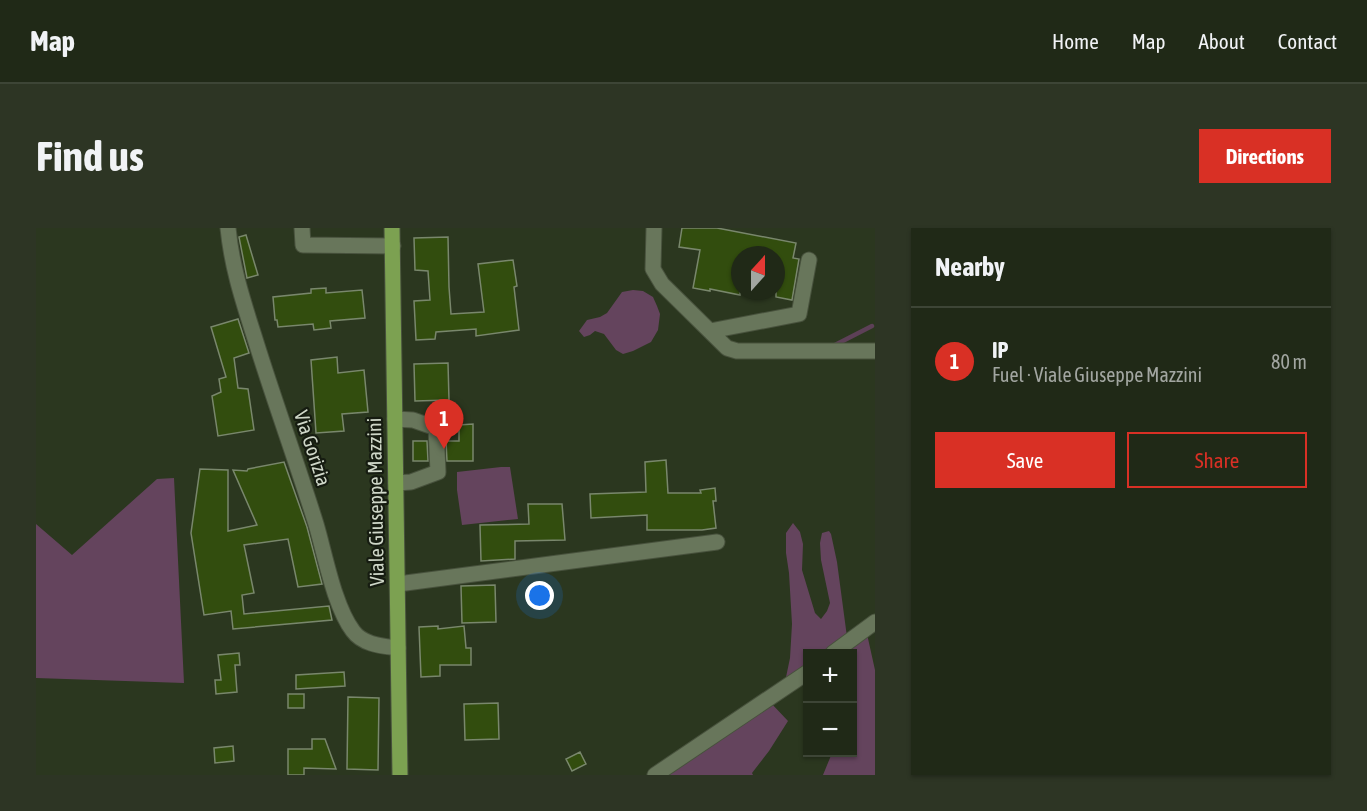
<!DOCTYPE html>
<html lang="en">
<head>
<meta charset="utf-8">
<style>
	body { margin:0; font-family:"Asap Condensed",sans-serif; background:#2d3524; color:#f1f3f6 }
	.controls { position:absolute; right:18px; bottom:18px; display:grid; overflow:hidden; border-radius:0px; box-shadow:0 2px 4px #0004 }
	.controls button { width:54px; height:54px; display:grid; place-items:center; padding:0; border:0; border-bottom:2px solid #3d4536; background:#202917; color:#f1f3f6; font:30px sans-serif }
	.compass { position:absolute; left:695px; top:18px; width:54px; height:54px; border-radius:50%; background:#202917; box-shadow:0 2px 4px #0004; rotate:21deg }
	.you { position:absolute; left:504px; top:368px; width:21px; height:21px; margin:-15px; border:4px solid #fff; border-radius:50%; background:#1a73e8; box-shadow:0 0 0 9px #1a73e833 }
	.badge { display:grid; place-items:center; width:39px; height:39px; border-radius:50%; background:#d93025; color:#fff; font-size:20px; font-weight:700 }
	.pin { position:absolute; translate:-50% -50px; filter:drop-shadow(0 2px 3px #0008) }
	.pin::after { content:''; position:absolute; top:32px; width:21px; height:18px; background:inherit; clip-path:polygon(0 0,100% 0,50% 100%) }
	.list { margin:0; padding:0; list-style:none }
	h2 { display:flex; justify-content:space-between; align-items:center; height:78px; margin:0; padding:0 24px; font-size:26px }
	h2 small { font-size:20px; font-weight:400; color:#a2a6a1 }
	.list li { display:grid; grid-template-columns:39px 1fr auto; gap:18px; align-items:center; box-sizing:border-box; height:108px; padding:0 24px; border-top:2px solid #3d4536 }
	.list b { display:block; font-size:22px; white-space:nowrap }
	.list p { margin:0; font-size:20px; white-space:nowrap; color:#a2a6a1 }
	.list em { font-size:20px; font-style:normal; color:#a2a6a1 }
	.actions { display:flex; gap:12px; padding:18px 24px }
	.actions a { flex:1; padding:14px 0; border:2px solid #d93025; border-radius:0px; text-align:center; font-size:21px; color:#d93025 }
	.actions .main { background:#d93025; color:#fff }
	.map { position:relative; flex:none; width:839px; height:547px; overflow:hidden; border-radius:0px }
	header { display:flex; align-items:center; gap:36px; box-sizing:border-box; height:84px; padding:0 30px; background:#202917; border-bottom:2px solid #3d4536 }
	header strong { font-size:28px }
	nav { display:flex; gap:33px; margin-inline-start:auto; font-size:21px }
	.intro { display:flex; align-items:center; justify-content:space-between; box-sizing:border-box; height:144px; padding:0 36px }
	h1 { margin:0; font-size:42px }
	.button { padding:15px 27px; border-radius:0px; background:#d93025; color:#fff; font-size:21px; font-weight:700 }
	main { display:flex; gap:36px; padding:0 36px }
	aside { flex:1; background:#202917; border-radius:0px; box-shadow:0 2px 4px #0004 }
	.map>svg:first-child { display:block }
	.green { fill:#64445d }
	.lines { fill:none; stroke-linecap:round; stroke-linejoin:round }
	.stream { stroke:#5d4057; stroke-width:4.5 }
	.building { fill:#324d0e; stroke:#79876c; stroke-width:1.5 }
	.minor-casing { stroke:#48523d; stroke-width:17 }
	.major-casing { stroke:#48523d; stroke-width:17 }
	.minor { stroke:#68765b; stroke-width:15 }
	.major { stroke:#7ca151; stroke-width:15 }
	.labels { text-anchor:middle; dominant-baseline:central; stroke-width:4.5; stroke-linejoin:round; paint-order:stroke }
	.street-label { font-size:20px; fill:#cfd7c8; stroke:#161c11 }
</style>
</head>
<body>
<header>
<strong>Map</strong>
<nav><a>Home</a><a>Map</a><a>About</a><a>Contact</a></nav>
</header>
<div class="intro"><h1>Find us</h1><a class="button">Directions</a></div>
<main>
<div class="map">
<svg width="839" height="547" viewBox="0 0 839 547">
	<rect width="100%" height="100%" fill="#2b371f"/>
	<path class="green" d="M 597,62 L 607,63 L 617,69 L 621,78 L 624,86 L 622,102 L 615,114 L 597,123 L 587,126 L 580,122 L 568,106 L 559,103 L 554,107 L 548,109 L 543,103 L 551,92 L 564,89 L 571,85 L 586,64 Z
		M 465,239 L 474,239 L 482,291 L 426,297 L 421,262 L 421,244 Z
		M 138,250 L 148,455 L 0,450 L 0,296 L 36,327 L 121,251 Z
		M 757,295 L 764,304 L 767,316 L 766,342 L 779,385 L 785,391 L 791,383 L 794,375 L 785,332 L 784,315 L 786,305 L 793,303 L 795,306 L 801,334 L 811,409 L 790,425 L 772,425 L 771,439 L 749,454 L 754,430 L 756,396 L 753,345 L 750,325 L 750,305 Z
		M 831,406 L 839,442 L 839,547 L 787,547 L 796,525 L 816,524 L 816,425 L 803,425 Z
		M 734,474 L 752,493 L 733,523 L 716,545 L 717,547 L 625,547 Z"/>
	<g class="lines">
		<path class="stream" d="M 797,118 L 836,98"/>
	</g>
	<path class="building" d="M 646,0 L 681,0 L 760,15 L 757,30 L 763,31 L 756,72 L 740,69 L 740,27 L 704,27 L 704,67 L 674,61 L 674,63 L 657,60 L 664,22 L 643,19 Z
		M 210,7 L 222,47 L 211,50 L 203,9 Z
		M 412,9 L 413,59 L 415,86 L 448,84 L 442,36 L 477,32 L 481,58 L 478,59 L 483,102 L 440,108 L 440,101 L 400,104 L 399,111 L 380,112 L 378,73 L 394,72 L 392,43 L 379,42 L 378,10 Z
		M 290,60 L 290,65 L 326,62 L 329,90 L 294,93 L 295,100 L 278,102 L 277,96 L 242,99 L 241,92 L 239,92 L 237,69 L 275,65 L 275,61 Z
		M 202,91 L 213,125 L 198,130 L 202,160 L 212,161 L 218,202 L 182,208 L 176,168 L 185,164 L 183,151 L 190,149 L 175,99 Z
		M 301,129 L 302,145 L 328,142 L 332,184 L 306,186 L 308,203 L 280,205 L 275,132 Z
		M 412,135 L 413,172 L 379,173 L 378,136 Z
		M 437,196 L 437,233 L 411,233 L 410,213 L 423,213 L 423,197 Z
		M 377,213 L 391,213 L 392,233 L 377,233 Z
		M 630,232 L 632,265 L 665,265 L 664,262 L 679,260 L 680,273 L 677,273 L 680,300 L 666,302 L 611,302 L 611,287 L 555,290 L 554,266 L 610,264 L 609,234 Z
		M 248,234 L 271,299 L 286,356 L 262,359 L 252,311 L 208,317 L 218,365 L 206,367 L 208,386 L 293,378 L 296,392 L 197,401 L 195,383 L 168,387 L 155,305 L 164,241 L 192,242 L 192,303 L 221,297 L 197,242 L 211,243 L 212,241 Z
		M 492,276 L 526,276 L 529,312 L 479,313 L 479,331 L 445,333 L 444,297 L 493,296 Z
		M 459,357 L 460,394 L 426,395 L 425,358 Z
		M 402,398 L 402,401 L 428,398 L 430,420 L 435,420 L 435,437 L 404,437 L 404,448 L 385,449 L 383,399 Z
		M 203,425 L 204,437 L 199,437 L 201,464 L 180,466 L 179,452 L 185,452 L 182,427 Z
		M 308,444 L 309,458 L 260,461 L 260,447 Z
		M 252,466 L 268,466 L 268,480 L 252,480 Z
		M 312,469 L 343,470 L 342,542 L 311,541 Z
		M 462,475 L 463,511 L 429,512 L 428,476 Z
		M 276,511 L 289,511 L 300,541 L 268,540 L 268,547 L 252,547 L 252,521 L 276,521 Z
		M 197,518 L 198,533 L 179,535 L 178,520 Z
		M 544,524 L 550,536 L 536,543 L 530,531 Z"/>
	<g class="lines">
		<g class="minor-casing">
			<path id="minor" d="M 192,0 C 196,41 208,76 220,114 C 239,175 261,235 280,296 C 289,326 298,378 317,403 C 327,417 347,418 362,420
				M 266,0 L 267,17 L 357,18
				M 618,0 L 617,41 L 626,56 L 691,120 L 701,123 L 839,123
				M 674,103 L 763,86 L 773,32
				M 359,191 L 377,192 L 400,200 L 402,244 L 375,254 L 360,255
				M 362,356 L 681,314
				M 797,425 L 839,394
				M 619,547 L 772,444"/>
		</g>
		<g class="major-casing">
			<path id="major" d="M 356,0 L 364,547"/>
		</g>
		<use href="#minor" class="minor"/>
		<use href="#major" class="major"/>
	</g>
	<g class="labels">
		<g class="street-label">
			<text transform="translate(277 220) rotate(72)">Via Gorizia</text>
			<text transform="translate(339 274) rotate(-91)">Viale Giuseppe Mazzini</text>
		</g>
	</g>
</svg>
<div class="controls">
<button>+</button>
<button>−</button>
</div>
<svg class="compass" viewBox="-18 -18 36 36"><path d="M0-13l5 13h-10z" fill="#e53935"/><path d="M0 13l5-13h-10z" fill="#a2a6a1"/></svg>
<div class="you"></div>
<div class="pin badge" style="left:408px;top:221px">1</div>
</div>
<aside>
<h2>Nearby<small></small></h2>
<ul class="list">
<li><span class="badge">1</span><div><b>IP</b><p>Fuel · Viale Giuseppe Mazzini</p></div><em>80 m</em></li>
</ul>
<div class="actions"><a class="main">Save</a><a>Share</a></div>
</aside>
</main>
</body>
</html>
